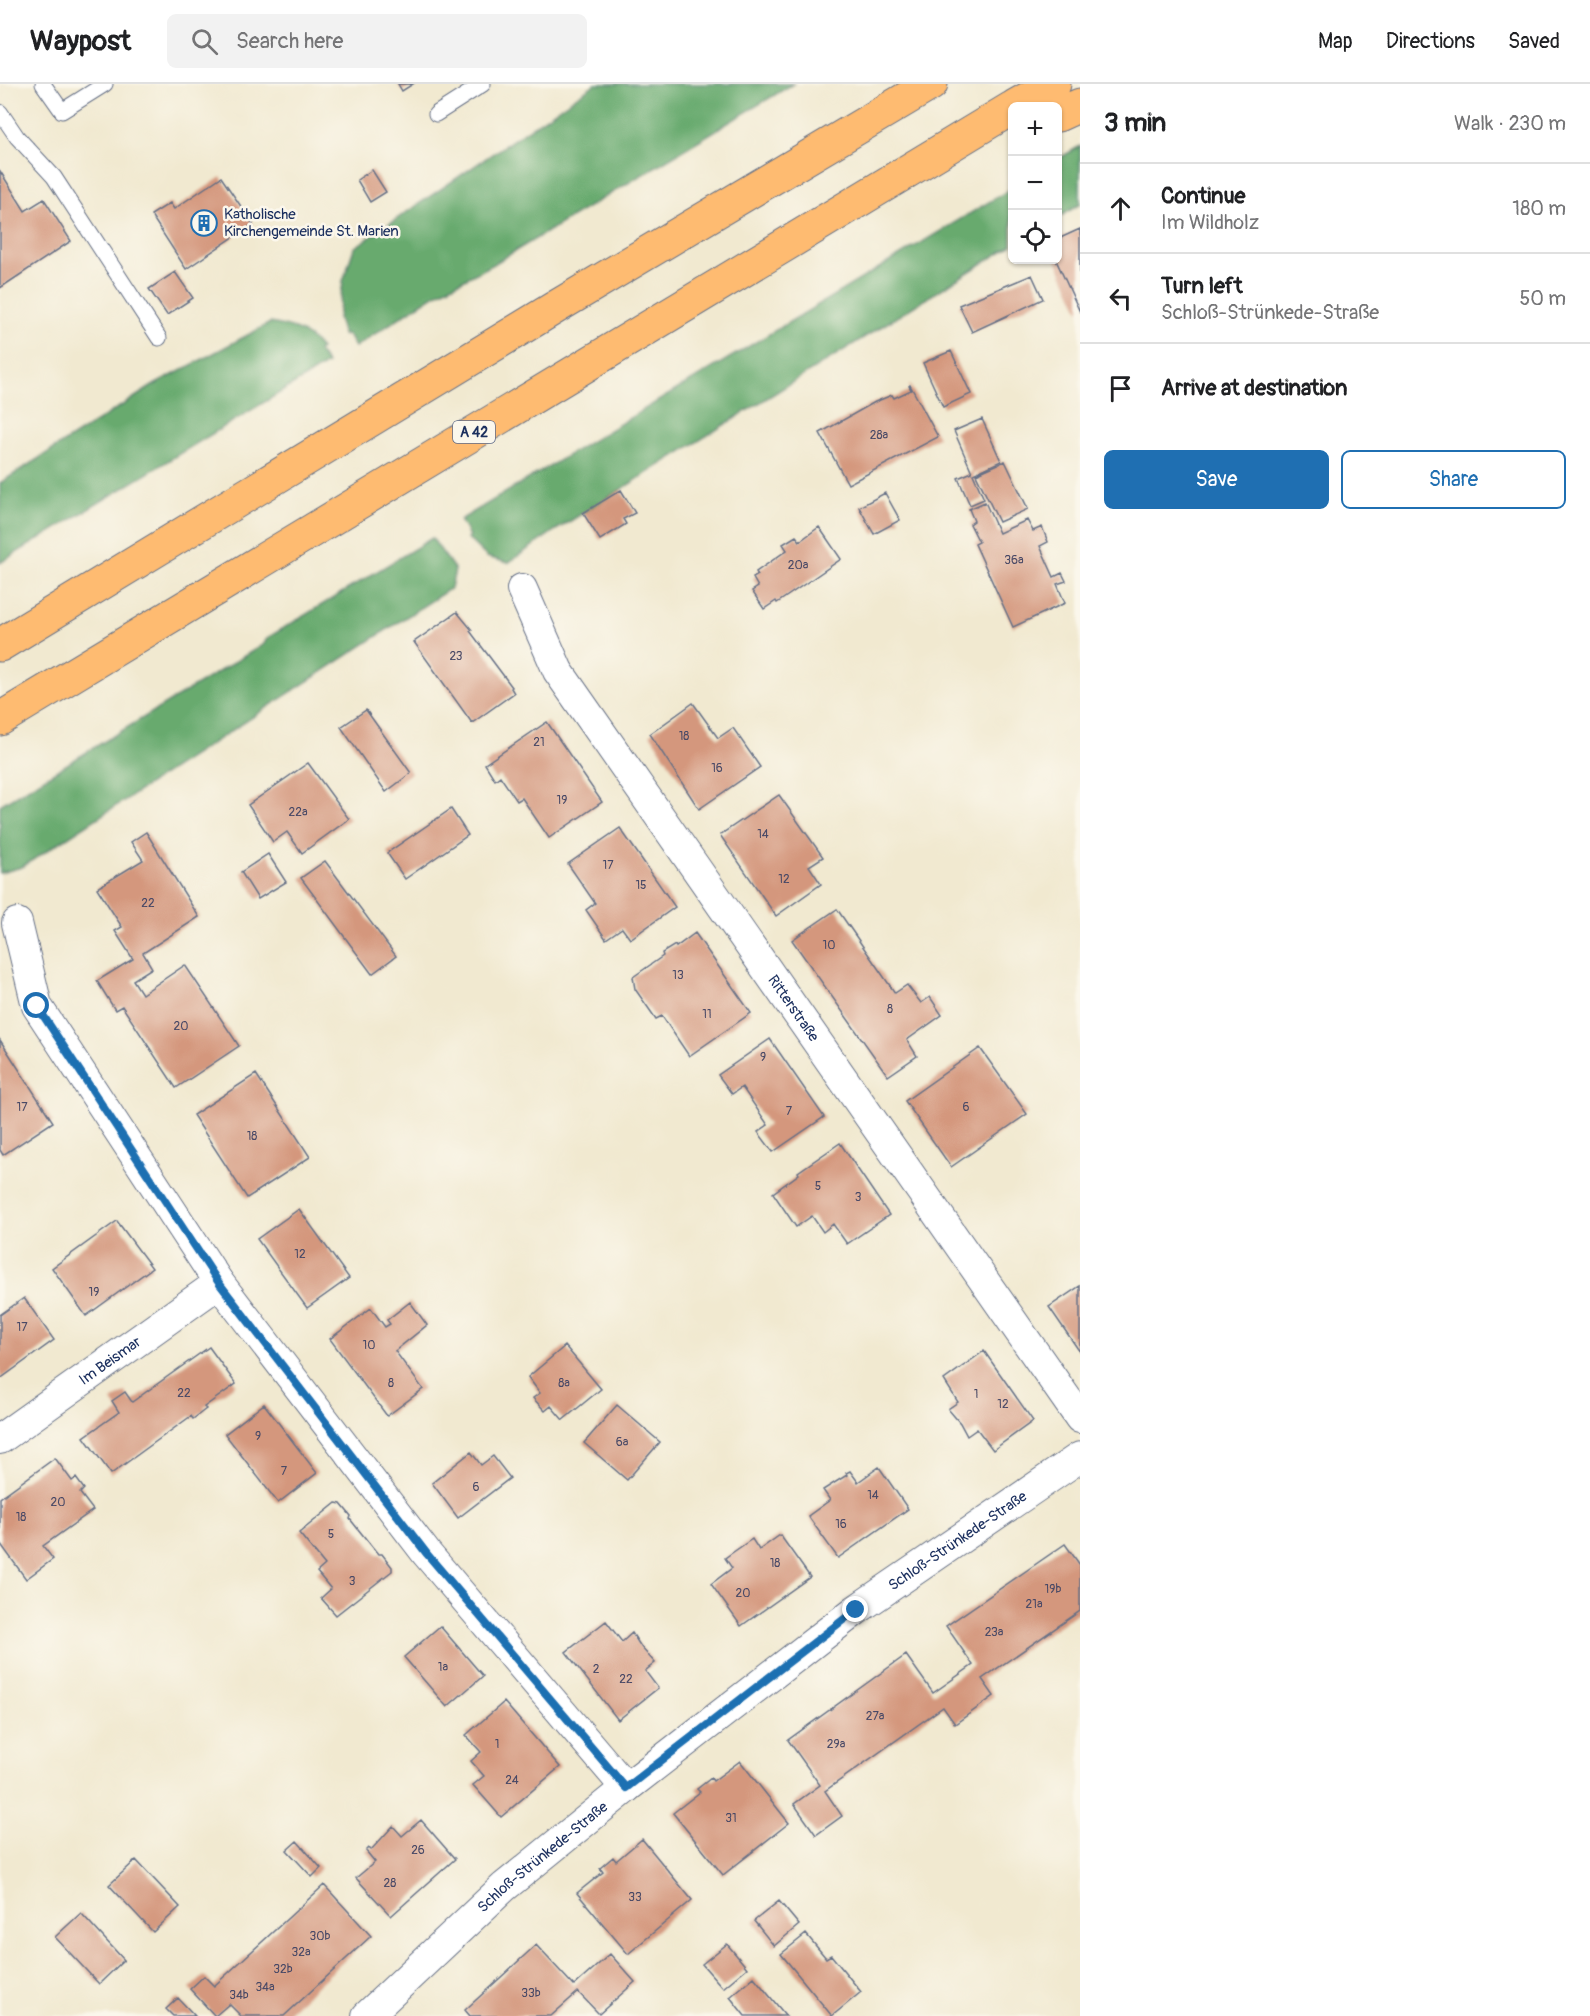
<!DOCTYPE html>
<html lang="en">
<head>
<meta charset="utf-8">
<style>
	body { margin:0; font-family:Pangolin,sans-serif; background:#f2f2f2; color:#202124 }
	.controls { position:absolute; right:18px; top:18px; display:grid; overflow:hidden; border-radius:9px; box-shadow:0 2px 4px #0004 }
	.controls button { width:54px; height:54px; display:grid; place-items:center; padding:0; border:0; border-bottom:2px solid #e0e0e0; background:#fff; color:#202124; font:30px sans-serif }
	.stop { position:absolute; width:18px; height:18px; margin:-14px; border:4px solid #1f6fb2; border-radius:50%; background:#fff }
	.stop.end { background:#1f6fb2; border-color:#fff; box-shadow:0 2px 6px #0008 }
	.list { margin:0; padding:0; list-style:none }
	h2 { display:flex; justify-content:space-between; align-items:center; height:78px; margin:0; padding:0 24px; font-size:26px }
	h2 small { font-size:20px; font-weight:400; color:#757577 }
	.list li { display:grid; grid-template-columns:39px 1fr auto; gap:18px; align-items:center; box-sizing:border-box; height:90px; padding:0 24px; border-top:2px solid #e0e0e0 }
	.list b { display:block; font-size:22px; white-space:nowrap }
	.list p { margin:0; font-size:20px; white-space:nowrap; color:#757577 }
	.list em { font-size:20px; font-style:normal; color:#757577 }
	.actions { display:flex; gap:12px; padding:18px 24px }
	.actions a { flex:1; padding:14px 0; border:2px solid #1f6fb2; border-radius:9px; text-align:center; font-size:21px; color:#1f6fb2 }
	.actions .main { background:#1f6fb2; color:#fff }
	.icon { flex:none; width:33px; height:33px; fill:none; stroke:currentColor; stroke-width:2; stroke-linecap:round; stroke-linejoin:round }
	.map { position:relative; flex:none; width:1080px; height:1932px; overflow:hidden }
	header { display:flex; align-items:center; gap:36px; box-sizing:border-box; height:84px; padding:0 30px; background:#fff; border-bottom:2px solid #e0e0e0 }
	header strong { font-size:28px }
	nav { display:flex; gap:33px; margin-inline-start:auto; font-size:21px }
	.search { width:420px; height:54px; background:#f2f2f2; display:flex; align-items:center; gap:15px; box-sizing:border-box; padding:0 21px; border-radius:9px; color:#757577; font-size:22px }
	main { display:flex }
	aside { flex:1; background:#fff }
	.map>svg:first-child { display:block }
	.forest { fill:#68aa6e; stroke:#426c66; stroke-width:1.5 }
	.building { fill:#d4977d }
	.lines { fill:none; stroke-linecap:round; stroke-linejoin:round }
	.lane-casing { stroke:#667086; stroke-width:17 }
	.street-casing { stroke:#667086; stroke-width:32 }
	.highway-casing { stroke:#667086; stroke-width:35 }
	.lane { stroke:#fff; stroke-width:15 }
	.street { stroke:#fff; stroke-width:30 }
	.highway { stroke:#febb71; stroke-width:33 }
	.route { stroke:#1f6fb2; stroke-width:8 }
	.labels { text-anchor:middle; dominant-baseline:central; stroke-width:5; stroke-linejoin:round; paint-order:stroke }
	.number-label { font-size:12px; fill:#494966 }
	.shield { fill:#fbf7ec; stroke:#5e6b89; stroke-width:1.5 }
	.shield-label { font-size:14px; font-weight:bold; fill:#1b2f5e }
	.poi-label { font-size:15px; fill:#1b2f5e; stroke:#fbf7ec; text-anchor:start }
	.street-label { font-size:15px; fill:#1b2f5e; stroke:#fbf7ec }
</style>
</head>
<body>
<header>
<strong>Waypost</strong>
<div class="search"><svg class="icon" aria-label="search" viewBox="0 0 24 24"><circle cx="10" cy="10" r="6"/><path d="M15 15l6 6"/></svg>Search here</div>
<nav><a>Map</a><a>Directions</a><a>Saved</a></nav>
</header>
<main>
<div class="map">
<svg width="1080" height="1932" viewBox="0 0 1080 1932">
	<rect width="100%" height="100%" fill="#fbf7ec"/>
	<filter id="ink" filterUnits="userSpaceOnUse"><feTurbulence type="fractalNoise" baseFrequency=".0167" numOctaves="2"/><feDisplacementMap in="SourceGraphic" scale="12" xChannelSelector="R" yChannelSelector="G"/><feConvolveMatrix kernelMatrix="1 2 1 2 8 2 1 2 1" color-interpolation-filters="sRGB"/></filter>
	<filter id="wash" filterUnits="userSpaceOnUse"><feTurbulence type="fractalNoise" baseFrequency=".008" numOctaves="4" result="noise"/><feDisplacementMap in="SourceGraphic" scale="24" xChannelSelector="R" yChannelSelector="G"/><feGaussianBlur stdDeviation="1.35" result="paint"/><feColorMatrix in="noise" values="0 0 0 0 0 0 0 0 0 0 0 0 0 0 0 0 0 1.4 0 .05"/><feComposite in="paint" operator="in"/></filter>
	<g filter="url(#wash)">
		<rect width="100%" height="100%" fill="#f1e9d0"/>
		<path class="forest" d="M 595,0 L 793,0 L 492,181 L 434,211 L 355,263 L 347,250 L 343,252 L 338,234 L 343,197 L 354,164 Z
			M 1080,62 L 1080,120 L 1058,134 L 1058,75 Z
			M 1012,104 L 1012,161 L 556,446 L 508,479 L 487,473 L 467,454 L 469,452 L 460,436 Z
			M 270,239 C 292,243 306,246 321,265 L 318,267 L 327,280 L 0,479 L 0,399 L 154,301 Z
			M 432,454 L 455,486 L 451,504 L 22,783 L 0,789 L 0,721 L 264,560 L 267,554 Z"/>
		<g id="blocks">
			<path class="building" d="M 398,0 L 413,0 L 402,7 Z
				M 372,86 L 386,108 L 370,118 L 357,96 Z
				M 0,87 L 25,127 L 44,115 L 71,157 L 0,204 Z
				M 221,93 L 253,140 L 186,185 L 151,131 L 170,119 L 174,125 Z
				M 1080,145 L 1080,228 L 1056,176 L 1058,155 Z
				M 175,188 L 193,214 L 167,231 L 149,205 Z
				M 1032,191 L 1043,215 L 972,248 L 959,221 Z
				M 951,267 L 971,310 L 943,323 L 923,279 Z
				M 910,301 L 938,353 L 848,400 L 820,349 L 875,318 L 892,311 L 894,314 L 911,306 L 909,302 Z
				M 982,335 L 1001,377 L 973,390 L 984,415 L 970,421 L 958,394 L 972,388 L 954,347 Z
				M 1005,377 L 1028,425 L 999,438 L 976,390 Z
				M 621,406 L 635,429 L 623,435 L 626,440 L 600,456 L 583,429 Z
				M 885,409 L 900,436 L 874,450 L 859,423 Z
				M 985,418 L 999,449 L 1027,436 L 1033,447 L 1042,443 L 1048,458 L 1040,462 L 1054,493 L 1062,489 L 1066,497 L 1057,500 L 1065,519 L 1013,543 L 975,460 L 979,458 L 970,440 L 974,437 L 969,425 Z
				M 819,443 L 841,475 L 777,519 L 776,517 L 764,525 L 752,507 L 758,503 L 753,494 L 758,491 L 756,488 L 787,466 L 783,460 L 796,452 L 800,457 Z
				M 457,528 L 472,546 L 470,547 L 512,603 L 511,604 L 514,609 L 472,639 L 414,558 Z
				M 693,619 L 718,654 L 733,644 L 760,683 L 699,725 L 650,650 Z
				M 366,626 L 411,689 L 386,708 L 341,643 Z
				M 547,638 L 602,718 L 549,754 L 522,714 L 517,717 L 500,692 L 495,696 L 485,680 Z
				M 308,679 L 349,735 L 302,769 L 287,748 L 273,758 L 248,721 Z
				M 779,711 L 823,773 L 809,782 L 821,800 L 776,832 L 720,751 Z
				M 451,725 L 468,751 L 405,795 L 387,769 Z
				M 620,744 L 675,823 L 630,855 L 622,844 L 606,855 L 586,826 L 595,819 L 568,780 Z
				M 146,748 L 199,833 L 143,869 L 152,884 L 133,896 L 142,910 L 185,881 L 239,962 L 176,1004 L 122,922 L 115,926 L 97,897 L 133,875 L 115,847 L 122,843 L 97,804 L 143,776 L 131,758 Z
				M 268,770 L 286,798 L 258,815 L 241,788 Z
				M 325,777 L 396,872 L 372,890 L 301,794 Z
				M 837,825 L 895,909 L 907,901 L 921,919 L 930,913 L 942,931 L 907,956 L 917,972 L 888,992 L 792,856 Z
				M 695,849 L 751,929 L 689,972 L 662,932 L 656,935 L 635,905 L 633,893 L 663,872 L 662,869 L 675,861 L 676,863 Z
				M 770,955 L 824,1033 L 773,1068 L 758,1048 L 768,1041 L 742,1003 L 732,1010 L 718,991 Z
				M 0,956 L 53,1038 L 3,1071 L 0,1066 Z
				M 980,964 L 1027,1030 L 951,1083 L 905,1017 Z
				M 256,990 L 310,1073 L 247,1114 L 193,1031 Z
				M 840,1059 L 889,1131 L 847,1160 L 833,1140 L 823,1148 L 812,1132 L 796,1143 L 773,1109 L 799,1090 L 798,1088 Z
				M 299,1125 L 349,1194 L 307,1224 L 257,1155 Z
				M 117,1137 L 152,1184 L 86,1232 L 52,1184 Z
				M 1080,1202 L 1080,1268 L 1049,1223 Z
				M 24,1214 L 54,1256 L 0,1295 L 0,1231 Z
				M 410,1218 L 427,1241 L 395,1267 L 423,1305 L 387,1332 L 330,1255 L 371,1224 L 385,1243 L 390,1240 L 387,1236 Z
				M 565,1262 L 601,1305 L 563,1336 L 551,1322 L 545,1327 L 533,1314 L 540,1309 L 528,1293 Z
				M 209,1263 L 236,1300 L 204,1323 L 206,1325 L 193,1335 L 191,1332 L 111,1390 L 84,1353 L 119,1328 L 112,1317 L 125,1308 L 132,1318 Z
				M 984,1267 L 1033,1337 L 993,1366 L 977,1345 L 967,1352 L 960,1339 L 948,1325 L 958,1318 L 944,1296 Z
				M 264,1320 L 317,1389 L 278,1419 L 225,1350 Z
				M 617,1321 L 660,1358 L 627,1396 L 584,1359 Z
				M 471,1368 L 481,1381 L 493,1372 L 510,1394 L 458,1434 L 432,1399 Z
				M 55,1374 L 72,1397 L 76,1394 L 84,1405 L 80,1409 L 93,1426 L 43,1462 L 53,1475 L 26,1495 L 0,1459 L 0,1414 Z
				M 879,1383 L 908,1425 L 838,1474 L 808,1432 L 830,1416 L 823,1406 L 847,1391 L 846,1389 L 850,1387 L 858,1398 Z
				M 336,1419 L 341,1420 L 351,1432 L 350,1435 L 378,1470 L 382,1470 L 392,1483 L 392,1487 L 336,1531 L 321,1514 L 331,1505 L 317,1488 L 325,1481 L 299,1449 Z
				M 780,1451 L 810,1493 L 741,1542 L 711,1500 L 732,1484 L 725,1474 L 729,1471 L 752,1455 L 759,1466 Z
				M 1065,1460 L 1080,1481 L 1080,1527 L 982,1595 L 994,1612 L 955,1640 L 943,1623 L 825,1707 L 842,1732 L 816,1751 L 794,1720 L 820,1701 L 788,1656 L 906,1571 L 933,1609 L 973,1581 L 946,1542 Z
				M 606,1537 L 622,1558 L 632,1549 L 641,1563 L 655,1579 L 645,1587 L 658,1604 L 618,1636 L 566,1568 Z
				M 440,1542 L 483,1592 L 447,1623 L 404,1573 Z
				M 504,1618 L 560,1683 L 501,1733 L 473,1701 L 484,1692 L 471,1677 L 481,1668 L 466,1651 Z
				M 740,1677 L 789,1739 L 723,1791 L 673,1729 L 700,1708 L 697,1705 L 711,1694 L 713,1697 Z
				M 421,1736 L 455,1775 L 391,1832 L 356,1794 L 375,1778 L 366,1767 L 369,1764 L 371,1766 L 393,1742 L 402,1752 Z
				M 642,1755 L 692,1816 L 628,1870 L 577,1809 L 603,1788 L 600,1784 L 613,1773 L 616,1777 Z
				M 297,1757 L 321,1784 L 312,1793 L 287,1766 Z
				M 136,1776 L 180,1823 L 153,1848 L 109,1801 Z
				M 324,1801 L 371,1852 L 284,1932 L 241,1932 L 229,1920 L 215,1932 L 190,1905 L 204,1892 L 214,1902 Z
				M 779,1817 L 799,1841 L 774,1862 L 754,1837 Z
				M 81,1829 L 124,1876 L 99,1900 L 55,1853 Z
				M 806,1850 L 826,1874 L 831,1871 L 861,1908 L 832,1932 L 781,1870 Z
				M 727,1860 L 747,1884 L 723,1904 L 702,1880 Z
				M 536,1861 L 574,1902 L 610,1870 L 635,1898 L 599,1930 L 578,1908 L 551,1932 L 470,1932 L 465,1926 Z
				M 754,1893 L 786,1932 L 745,1932 L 730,1913 Z
				M 178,1914 L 195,1932 L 173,1932 L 166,1925 Z"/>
		</g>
	</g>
	<g filter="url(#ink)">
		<use href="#blocks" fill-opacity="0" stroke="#667086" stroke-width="1.5"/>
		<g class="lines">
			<g class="lane-casing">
				<path id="lane" d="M 43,0 L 62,27 L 105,0
					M 0,28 L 17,53 L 54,93 L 159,254
					M 436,30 L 483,0"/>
			</g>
			<g class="street-casing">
				<g id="street">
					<path id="s1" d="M 522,505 L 558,587 L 1080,1334"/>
					<path d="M 17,839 L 37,922 L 219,1199 L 427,1470 L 626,1704"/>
					<path id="s2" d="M 0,1355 L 219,1199"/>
					<path id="s3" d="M 367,1932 L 504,1803 L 626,1704 L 856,1526 L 1080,1373"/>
				</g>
			</g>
			<g class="highway-casing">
				<path id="highway" d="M 1015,22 L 1054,0
					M 1058,31 L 1080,21
					M 0,561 L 556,223 L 931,0
					M 0,635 L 1012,24"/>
			</g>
			<use href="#lane" class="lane"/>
			<use href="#street" class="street"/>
			<use href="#highway" class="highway"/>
		</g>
	</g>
	<g class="lines" filter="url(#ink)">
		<path class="route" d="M 37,922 L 219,1199 L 427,1470 L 626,1704 L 856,1526"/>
	</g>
	<defs>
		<g id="building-ring" transform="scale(1.35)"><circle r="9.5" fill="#fbf7ec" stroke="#1f6fb2" stroke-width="1.5"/><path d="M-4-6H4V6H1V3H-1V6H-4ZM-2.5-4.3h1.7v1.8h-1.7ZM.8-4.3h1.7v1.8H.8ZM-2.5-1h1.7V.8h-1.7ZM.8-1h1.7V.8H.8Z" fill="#1f6fb2"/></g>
	</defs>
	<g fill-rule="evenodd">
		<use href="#building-ring" x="204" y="139"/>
	</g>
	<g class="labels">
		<g class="number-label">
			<text x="879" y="351">28a</text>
			<text x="1014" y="476">36a</text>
			<text x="798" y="481">20a</text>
			<text x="456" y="572">23</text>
			<text x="684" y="652">18</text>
			<text x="539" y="658">21</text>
			<text x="717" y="684">16</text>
			<text x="562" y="716">19</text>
			<text x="298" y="728">22a</text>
			<text x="763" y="750">14</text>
			<text x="608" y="781">17</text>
			<text x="784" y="795">12</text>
			<text x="641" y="801">15</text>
			<text x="148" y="819">22</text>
			<text x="829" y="861">10</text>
			<text x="678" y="891">13</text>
			<text x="890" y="925">8</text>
			<text x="707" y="930">11</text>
			<text x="181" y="942">20</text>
			<text x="763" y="973">9</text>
			<text x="22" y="1023">17</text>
			<text x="966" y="1023">6</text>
			<text x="789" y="1027">7</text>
			<text x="252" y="1052">18</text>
			<text x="818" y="1102">5</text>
			<text x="858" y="1113">3</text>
			<text x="300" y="1170">12</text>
			<text x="94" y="1208">19</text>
			<text x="22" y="1243">17</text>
			<text x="369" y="1261">10</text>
			<text x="391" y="1299">8</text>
			<text x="564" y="1299">8a</text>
			<text x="184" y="1309">22</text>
			<text x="976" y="1310">1</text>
			<text x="1003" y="1320">12</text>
			<text x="258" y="1352">9</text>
			<text x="622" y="1358">6a</text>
			<text x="284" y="1387">7</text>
			<text x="476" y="1403">6</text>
			<text x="873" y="1411">14</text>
			<text x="58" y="1418">20</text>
			<text x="21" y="1433">18</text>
			<text x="841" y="1440">16</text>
			<text x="331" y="1450">5</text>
			<text x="775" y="1479">18</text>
			<text x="352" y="1497">3</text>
			<text x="1053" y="1505">19b</text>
			<text x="743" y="1509">20</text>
			<text x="1034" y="1520">21a</text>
			<text x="994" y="1548">23a</text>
			<text x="443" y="1583">1a</text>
			<text x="596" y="1585">2</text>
			<text x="626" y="1595">22</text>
			<text x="875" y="1632">27a</text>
			<text x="497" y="1660">1</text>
			<text x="836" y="1660">29a</text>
			<text x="512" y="1696">24</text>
			<text x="731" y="1734">31</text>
			<text x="418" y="1766">26</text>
			<text x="390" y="1799">28</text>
			<text x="635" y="1813">33</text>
			<text x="320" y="1852">30b</text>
			<text x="301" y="1868">32a</text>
			<text x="283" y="1885">32b</text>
			<text x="265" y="1903">34a</text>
			<text x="531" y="1909">33b</text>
			<text x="239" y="1911">34b</text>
		</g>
		<rect class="shield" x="453" y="337" width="42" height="22" rx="4.5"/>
		<g class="shield-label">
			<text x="474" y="348">A 42</text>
		</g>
		<g class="poi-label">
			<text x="224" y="130">Katholische<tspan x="224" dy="17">Kirchengemeinde St. Marien</tspan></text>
		</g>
		<g class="street-label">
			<text stroke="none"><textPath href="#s1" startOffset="501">Ritterstraße</textPath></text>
			<text stroke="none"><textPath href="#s2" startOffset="135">Im Beismar</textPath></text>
			<text stroke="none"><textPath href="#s3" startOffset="759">Schloß-Strünkede-Straße</textPath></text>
			<text stroke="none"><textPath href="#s3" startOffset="237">Schloß-Strünkede-Straße</textPath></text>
		</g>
	</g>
</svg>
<div class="controls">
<button>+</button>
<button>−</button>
<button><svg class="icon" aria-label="locate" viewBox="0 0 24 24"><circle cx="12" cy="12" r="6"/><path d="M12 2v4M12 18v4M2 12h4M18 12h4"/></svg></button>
</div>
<div class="stop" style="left:37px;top:922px"></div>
<div class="stop end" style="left:856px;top:1526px"></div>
</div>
<aside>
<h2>3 min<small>Walk · 230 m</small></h2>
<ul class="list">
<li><svg class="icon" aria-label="ahead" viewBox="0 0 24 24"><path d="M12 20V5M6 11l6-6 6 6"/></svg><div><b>Continue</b><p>Im Wildholz</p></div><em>180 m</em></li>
<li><svg class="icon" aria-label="left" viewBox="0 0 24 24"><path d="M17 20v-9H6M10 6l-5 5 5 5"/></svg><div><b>Turn left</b><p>Schloß-Strünkede-Straße</p></div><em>50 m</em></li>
<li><svg class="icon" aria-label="arrive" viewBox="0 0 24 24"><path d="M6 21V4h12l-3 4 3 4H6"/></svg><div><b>Arrive at destination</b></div></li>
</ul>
<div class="actions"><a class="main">Save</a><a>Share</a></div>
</aside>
</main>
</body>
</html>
